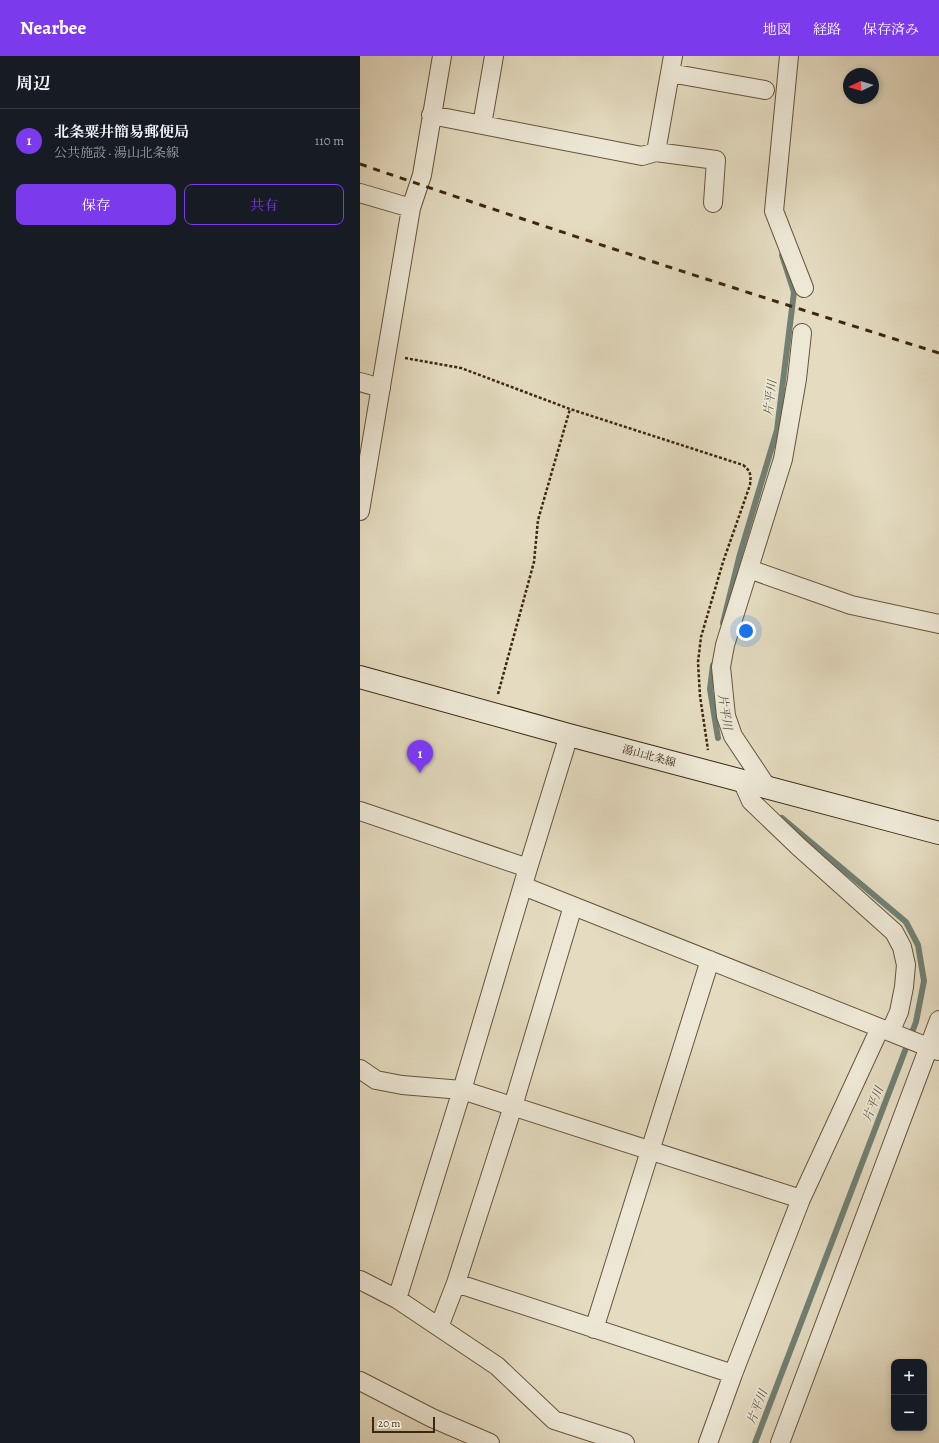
<!DOCTYPE html>
<html lang="ja">
<head>
<meta charset="utf-8">
<style>
	body { margin:0; font-family:Alegreya,"Noto Serif JP",serif; background:#242831; color:#f1f3f6 }
	.controls { position:absolute; right:12px; bottom:12px; display:grid; overflow:hidden; border-radius:8px; box-shadow:0 2px 6px #0003 }
	.controls button { width:36px; height:36px; display:grid; place-items:center; padding:0; border:0; border-bottom:1px solid #363941; background:#171b24; color:#f1f3f6; font:20px sans-serif }
	.compass { position:absolute; left:483px; top:12px; width:36px; height:36px; border-radius:50%; background:#171b24; box-shadow:0 2px 6px #0003; rotate:266deg }
	.scale { position:absolute; left:12px; bottom:10px; width:63px; box-sizing:border-box; padding-left:4px; border:2px solid #3c2710; border-top:0; font-size:11px; line-height:14px; white-space:nowrap; color:#3c2710; -webkit-text-stroke:3px #ede8d6; paint-order:stroke }
	.you { position:absolute; left:386px; top:575px; width:14px; height:14px; margin:-10px; border:3px solid #fff; border-radius:50%; background:#1a73e8; box-shadow:0 0 0 6px #1a73e833 }
	.badge { display:grid; place-items:center; width:26px; height:26px; border-radius:50%; background:#7c3aed; color:#fff; font-size:13px; font-weight:700 }
	.pin { position:absolute; translate:-50% -33px; filter:drop-shadow(0 1px 2px #0008) }
	.pin::after { content:''; position:absolute; top:21px; width:14px; height:12px; background:inherit; clip-path:polygon(0 0,100% 0,50% 100%) }
	.list { margin:0; padding:0; list-style:none }
	h2 { display:flex; justify-content:space-between; align-items:center; height:52px; margin:0; padding:0 16px; font-size:17px }
	h2 small { font-size:13px; font-weight:400; color:#9ea1a6 }
	.list li { display:grid; grid-template-columns:26px 1fr auto; gap:12px; align-items:center; box-sizing:border-box; height:64px; padding:0 16px; border-top:1px solid #363941 }
	.list b { display:block; font-size:15px; white-space:nowrap }
	.list p { margin:0; font-size:13px; white-space:nowrap; color:#9ea1a6 }
	.list em { font-size:13px; font-style:normal; color:#9ea1a6 }
	.actions { display:flex; gap:8px; padding:12px 16px }
	.actions a { flex:1; padding:9px 0; border:1px solid #7c3aed; border-radius:8px; text-align:center; font-size:14px; color:#7c3aed }
	.actions .main { background:#7c3aed; color:#fff }
	.map { position:relative; flex:none; width:579px; height:1387px; overflow:hidden }
	header { display:flex; align-items:center; gap:24px; box-sizing:border-box; height:56px; padding:0 20px; background:#7c3aed; color:#fff }
	header strong { font-size:19px }
	nav { display:flex; gap:22px; margin-inline-start:auto; font-size:14px }
	main { display:flex }
	aside { flex:1; background:#171b24 }
	.map>svg:first-child { display:block }
	.lines { fill:none; stroke-linecap:round; stroke-linejoin:round }
	.stream { stroke:#718073; stroke-width:6 }
	.street-casing { stroke:#66543c; stroke-width:20 }
	.secondary-casing { stroke:#3c2710; stroke-width:24 }
	.path { stroke:#3c2710; stroke-width:2.5; stroke-dasharray:3 2; stroke-linecap:butt }
	.street { stroke:#ede8d6; stroke-width:18 }
	.secondary { stroke:#ede8d6; stroke-width:22 }
	.rail { stroke:#3c2710; stroke-width:3; stroke-dasharray:7 7; stroke-linecap:butt }
	.labels { text-anchor:middle; dominant-baseline:central; stroke-width:3; stroke-linejoin:round; paint-order:stroke }
	.street-label { font-size:11px; fill:#3c2710; stroke:#ede8d6 }
	.water-label { font-size:12px; font-style:italic; fill:#524c39; stroke:#ede8d6 }
</style>
</head>
<body>
<header>
<strong>Nearbee</strong>
<nav><a>地図</a><a>経路</a><a>保存済み</a></nav>
</header>
<main>
<aside>
<h2>周辺<small></small></h2>
<ul class="list">
<li><span class="badge">1</span><div><b>北条粟井簡易郵便局</b><p>公共施設 · 湯山北条線</p></div><em>110 m</em></li>
</ul>
<div class="actions"><a class="main">保存</a><a>共有</a></div>
</aside>
<div class="map">
<svg width="579" height="1387" viewBox="0 0 579 1387">
	<rect width="100%" height="100%" fill="#e4dbc0"/>
	<filter id="stains"><feTurbulence type="fractalNoise" baseFrequency=".005" numOctaves="4"/><feColorMatrix values="0 0 0 0 .2 0 0 0 0 .09 0 0 0 0 .02 0 0 0 .5 -.17"/></filter>
	<radialGradient id="worn" r=".72"><stop offset=".6" stop-color="#630" stop-opacity="0"/><stop offset="1" stop-color="#630" stop-opacity=".3"/></radialGradient>
	<g class="lines">
		<path class="stream" d="M 363,567 L 380,498 L 417,374 L 434,236 L 422,199
			M 353,609 L 350,633 L 358,682
			M 395,1387 L 556,966 L 564,925 L 558,889 L 546,866 L 422,762"/>
		<g class="street-casing">
			<path id="street" d="M 429,0 L 414,155 L 444,232
				M 310,17 L 405,34
				M 71,59 L 282,100 L 296,96 L 313,0
				M 122,69 L 134,0
				M 296,96 L 356,104 L 353,147
				M 0,137 L 51,152
				M 0,326 L 21,332
				M 0,455 L 51,152 L 62,119 L 82,0
				M 389,513 L 491,549 L 579,568
				M 209,679 L 168,812 L 102,1034 L 37,1243 L 137,1310 L 194,1364 L 265,1387
				M 382,725 L 391,745 L 439,791 L 534,876 L 542,891 L 546,909 L 544,931 L 539,956 L 530,976
				M 407,731 L 373,680 L 366,660 L 361,611 L 365,589 L 423,403 L 437,323 L 442,277
				M 0,755 L 168,812
				M 163,830 L 578,995
				M 0,1013 L 16,1024 L 42,1029 L 102,1034 L 441,1143
				M 0,1224 L 37,1243
				M 96,1227 L 373,1318
				M 79,1271 L 96,1227 L 153,1050 L 213,850
				M 234,1273 L 350,904
				M 0,1325 L 72,1362 L 130,1387
				M 348,1387 L 373,1318 L 441,1143 L 520,972
				M 420,1387 L 579,964"/>
		</g>
		<g class="secondary-casing">
			<path id="secondary" d="M 0,621 L 209,679 L 579,777"/>
		</g>
		<path class="path" d="M 45,302 L 101,312 L 210,353 L 383,409 C 391,415 391,419 390,429 L 363,506 L 341,581 L 338,606 L 340,640 L 348,694
			M 138,638 L 174,506 L 178,464 L 210,353"/>
		<use href="#street" class="street"/>
		<use href="#secondary" class="secondary"/>
		<path class="rail" d="M 0,108 C 192,174 385,236 579,297"/>
	</g>
	<g class="labels">
		<g class="street-label">
			<text transform="translate(289 700) rotate(15)">湯山北条線</text>
		</g>
		<g class="water-label">
			<text transform="translate(410 342) rotate(-83)">片平川</text>
			<text transform="translate(365 656) rotate(81)">片平川</text>
			<text transform="translate(513 1048) rotate(-69)">片平川</text>
			<text transform="translate(397 1351) rotate(-69)">片平川</text>
		</g>
	</g>
	<rect width="100%" height="100%" filter="url(#stains)"/>
	<rect width="100%" height="100%" fill="url(#worn)"/>
</svg>
<div class="controls">
<button>+</button>
<button>−</button>
</div>
<svg class="compass" viewBox="-18 -18 36 36"><path d="M0-13l5 13h-10z" fill="#e53935"/><path d="M0 13l5-13h-10z" fill="#9ea1a6"/></svg>
<div class="scale">20 m</div>
<div class="you"></div>
<div class="pin badge" style="left:60px;top:717px">1</div>
</div>
</main>
</body>
</html>
